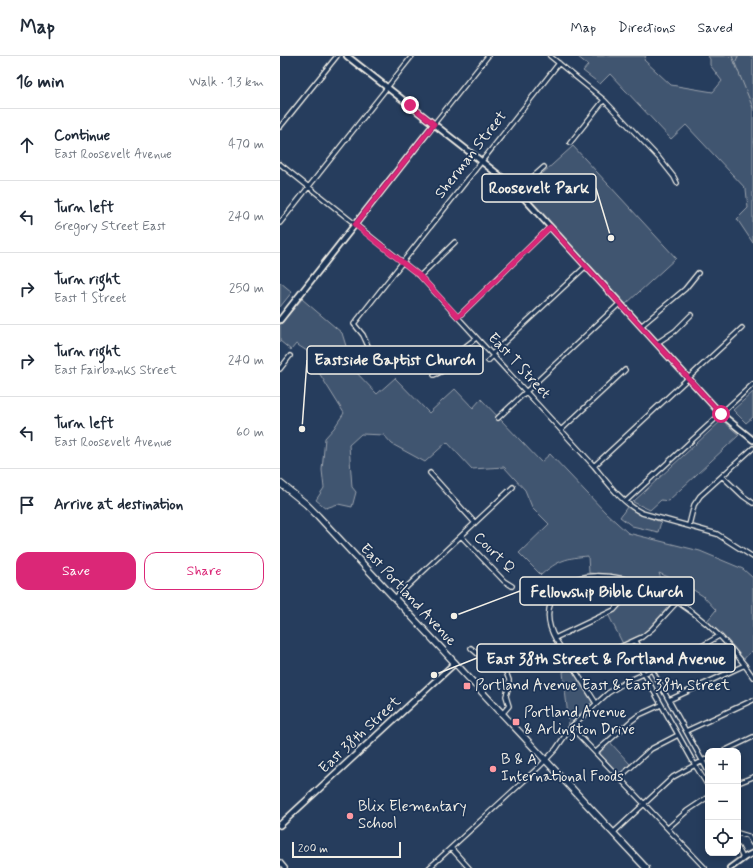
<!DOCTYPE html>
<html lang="en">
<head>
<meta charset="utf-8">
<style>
	body { margin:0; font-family:Mynerve,sans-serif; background:#f2f2f3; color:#1f2937 }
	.controls { position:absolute; right:12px; bottom:12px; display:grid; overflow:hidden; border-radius:8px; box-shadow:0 2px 10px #0003 }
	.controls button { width:36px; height:36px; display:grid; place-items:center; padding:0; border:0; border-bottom:1px solid #e0e1e3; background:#fff; color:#1f2937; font:20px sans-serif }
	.scale { position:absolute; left:12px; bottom:10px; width:109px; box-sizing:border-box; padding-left:4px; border:2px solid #f4f1e8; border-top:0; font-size:11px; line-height:14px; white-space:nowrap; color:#f4f1e8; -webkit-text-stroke:3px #1d3557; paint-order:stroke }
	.stop { position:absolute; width:12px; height:12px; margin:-9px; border:3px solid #db2777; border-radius:50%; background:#fff }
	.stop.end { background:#db2777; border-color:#fff; box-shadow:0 1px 4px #0008 }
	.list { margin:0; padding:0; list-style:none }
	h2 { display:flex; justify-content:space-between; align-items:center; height:52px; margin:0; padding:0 16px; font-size:17px }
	h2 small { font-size:13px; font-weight:400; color:#747a83 }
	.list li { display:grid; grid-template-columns:26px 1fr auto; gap:12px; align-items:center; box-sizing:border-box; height:72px; padding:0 16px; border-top:1px solid #e0e1e3 }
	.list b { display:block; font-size:15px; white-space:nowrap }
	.list p { margin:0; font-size:13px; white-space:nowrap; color:#747a83 }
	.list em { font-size:13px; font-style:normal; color:#747a83 }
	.actions { display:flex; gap:8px; padding:12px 16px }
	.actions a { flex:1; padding:9px 0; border:1px solid #db2777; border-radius:12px; text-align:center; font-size:14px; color:#db2777 }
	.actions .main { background:#db2777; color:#fff }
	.icon { flex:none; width:22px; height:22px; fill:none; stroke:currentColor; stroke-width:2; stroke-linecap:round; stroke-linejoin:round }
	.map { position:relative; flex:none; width:473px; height:812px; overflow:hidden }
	header { display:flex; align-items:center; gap:24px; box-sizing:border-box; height:56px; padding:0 20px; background:#fff; border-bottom:1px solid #e0e1e3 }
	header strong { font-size:19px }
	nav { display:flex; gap:22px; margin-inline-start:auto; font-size:14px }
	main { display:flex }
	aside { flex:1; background:#fff }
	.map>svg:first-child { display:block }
	.green { fill:#40546f; stroke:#9aa2ac }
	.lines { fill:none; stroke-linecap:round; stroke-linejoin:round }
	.stream { stroke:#9fa7ae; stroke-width:1 }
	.minor-casing { stroke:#f4f1e8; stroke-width:6 }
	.tertiary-casing { stroke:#f4f1e8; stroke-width:8 }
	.secondary-casing { stroke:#f4f1e8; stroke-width:8 }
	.primary-casing { stroke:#f4f1e8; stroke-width:8 }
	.minor { stroke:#1d3557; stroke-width:3.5 }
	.tertiary { stroke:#1d3557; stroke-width:4.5 }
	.secondary { stroke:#1d3557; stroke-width:5 }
	.primary { stroke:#1d3557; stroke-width:5.5 }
	.route { stroke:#db2777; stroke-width:5 }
	.poi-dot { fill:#ff9aa2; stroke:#1d3557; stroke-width:1.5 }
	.labels { text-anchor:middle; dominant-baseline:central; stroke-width:3.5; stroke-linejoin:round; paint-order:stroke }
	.street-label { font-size:15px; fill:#f4f1e8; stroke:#1d3557 }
	.poi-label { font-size:15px; fill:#f4f1e8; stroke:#1d3557; text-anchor:start }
	.leader { fill:none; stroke:#f4f1e8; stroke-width:1.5 }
	.callout-dot { fill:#f4f1e8; stroke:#1d3557; stroke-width:1.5 }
	.callout { fill:#1d3557; stroke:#f4f1e8; stroke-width:1.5 }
	.callout-label { font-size:16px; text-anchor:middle; font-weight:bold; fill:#f4f1e8 }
</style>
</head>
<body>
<header>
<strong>Map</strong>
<nav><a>Map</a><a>Directions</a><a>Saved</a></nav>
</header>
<main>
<aside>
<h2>16 min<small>Walk · 1.3 km</small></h2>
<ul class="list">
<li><svg class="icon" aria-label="ahead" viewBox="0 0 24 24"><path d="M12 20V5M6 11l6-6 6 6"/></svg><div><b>Continue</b><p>East Roosevelt Avenue</p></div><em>470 m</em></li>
<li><svg class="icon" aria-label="left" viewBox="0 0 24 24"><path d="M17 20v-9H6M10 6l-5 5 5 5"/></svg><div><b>Turn left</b><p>Gregory Street East</p></div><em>240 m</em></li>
<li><svg class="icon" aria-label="right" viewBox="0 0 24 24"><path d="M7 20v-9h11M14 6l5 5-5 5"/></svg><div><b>Turn right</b><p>East T Street</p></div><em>250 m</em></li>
<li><svg class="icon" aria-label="right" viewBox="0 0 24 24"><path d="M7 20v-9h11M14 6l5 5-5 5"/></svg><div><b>Turn right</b><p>East Fairbanks Street</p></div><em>240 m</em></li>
<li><svg class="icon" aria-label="left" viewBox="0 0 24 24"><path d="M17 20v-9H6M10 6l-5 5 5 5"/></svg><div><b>Turn left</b><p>East Roosevelt Avenue</p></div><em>60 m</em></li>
<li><svg class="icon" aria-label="arrive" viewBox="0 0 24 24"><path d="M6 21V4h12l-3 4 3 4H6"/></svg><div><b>Arrive at destination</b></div></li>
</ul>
<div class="actions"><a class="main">Save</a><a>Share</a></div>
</aside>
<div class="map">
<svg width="473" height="812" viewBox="0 0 473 812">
	<rect width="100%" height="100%" fill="#263d5d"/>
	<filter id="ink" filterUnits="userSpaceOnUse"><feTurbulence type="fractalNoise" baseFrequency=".025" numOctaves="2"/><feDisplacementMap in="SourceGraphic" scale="8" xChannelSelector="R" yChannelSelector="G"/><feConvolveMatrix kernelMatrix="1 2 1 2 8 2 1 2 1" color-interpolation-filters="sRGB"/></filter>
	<g filter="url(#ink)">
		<path class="green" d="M 297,0 L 366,0 L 364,4 L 391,29 L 433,36 L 442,25 L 430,9 L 430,3 L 428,0 L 473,0 L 473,187 L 457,163 L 468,152 L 466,133 L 406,69 L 391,83 L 330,18 L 320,28 L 303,15 L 308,9 Z
			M 293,90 L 396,202 L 346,248 L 242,136 Z
			M 0,226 L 12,236 L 0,251 Z
			M 22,243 L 62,277 L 73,313 L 97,338 L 115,322 L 149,357 L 175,333 L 193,352 L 201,343 L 261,406 L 270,398 L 325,456 L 348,477 L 420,495 L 463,513 L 473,522 L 473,597 L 471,595 L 463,604 L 446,583 L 427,565 L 436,554 L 423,540 L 404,528 L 379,517 L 386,537 L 366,528 L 345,521 L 309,517 L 308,500 C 287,502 278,504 261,519 L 239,497 L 269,468 L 252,451 L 245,434 L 224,411 L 192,413 L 167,386 L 145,406 L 112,388 L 104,379 L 81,378 L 69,389 L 72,431 L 76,436 L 72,451 L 58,448 L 46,452 L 36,444 L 44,432 L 42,414 L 45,382 L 54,372 L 64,357 L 36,312 L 35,300 L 16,288 L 11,294 L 0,285 L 0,269 Z
			M 473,336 L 473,361 L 466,367 L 453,354 Z
			M 442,364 L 459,379 L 388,445 L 381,444 L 370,454 L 353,446 Z
			M 347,451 L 359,458 L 381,466 L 378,476 L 352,470 L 340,461 Z
			M 348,528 C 357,529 387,541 390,549 L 368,573 L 360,580 L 343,588 L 329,560 C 335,556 341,552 343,545 C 344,539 344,533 348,528 Z
			M 290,611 L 312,646 L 289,669 L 283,616 Z
			M 329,685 L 350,708 L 340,717 L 337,716 L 320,698 L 321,694 Z"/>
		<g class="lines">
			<path class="stream" d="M 452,0 L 473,52
				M 455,7 L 458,0"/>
			<g class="minor-casing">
				<path id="minor" d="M 270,0 L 324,44 L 379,102 L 394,121 L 397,127
					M 154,68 L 208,0
					M 0,71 L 57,0
					M 290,87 L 324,44
					M 0,108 L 140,220 L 314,410 C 327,426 342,447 362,457 L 437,478 L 473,501
					M 237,135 L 264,111
					M 0,167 L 132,0
					M 140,220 L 175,186
					M 178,261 L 270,171
					M 361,270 L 405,233 L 418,217
					M 377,287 L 395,275 L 411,259
					M 212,298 L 306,210
					M 98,302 L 89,292 L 83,279 L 74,268 L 279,7
					M 208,305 L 213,300
					M 0,313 L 10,300
					M 154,319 C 169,313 168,309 177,298 C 183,292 190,287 196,282
					M 218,362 L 340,247
					M 281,374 L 345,314
					M 314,410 L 462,272
					M 150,417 L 195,467
					M 442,420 L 463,440 L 473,447
					M 346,445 L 473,328
					M 409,469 L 414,449 L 420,440 L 473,392
					M 181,480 L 224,525 L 232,530
					M 115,542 L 233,431
					M 275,582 L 334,554 L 341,546 L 346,524
					M 356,585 L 428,715
					M 348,589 L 415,709 L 428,730
					M 191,592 L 200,600 L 219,610 L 226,616 L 229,624 L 229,630 L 226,640 L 229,650 L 222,658
					M 294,612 L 362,581 L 372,573 L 397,546
					M 389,644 L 465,609
					M 316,647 L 276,584 C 269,572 266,559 271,546 C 286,508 341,519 371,532 C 412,550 448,583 473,621
					M 291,671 L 425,812
					M 406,675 L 473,644
					M 444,695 L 473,681
					M 316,696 L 351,665 L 359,659 L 381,649
					M 340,721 L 371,693 L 398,679
					M 458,727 L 473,721
					M 388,772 L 407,755 L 428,741
					M 333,777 L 393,721 L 428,702
					M 458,777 L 468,780 L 473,788
					M 171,792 L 189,812
					M 458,792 L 463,802
					M 0,806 L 5,812
					M 149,812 L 260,710 L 276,693 L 291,671 L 328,637 L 344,627 L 413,595 L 439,580"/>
			</g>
			<g class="tertiary-casing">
				<path id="tertiary" d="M 67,0 L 233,130 L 441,358 L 473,384
					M 0,264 L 154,68
					M 450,812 L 465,801 L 473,797"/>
			</g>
			<g class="secondary-casing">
				<path id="secondary" d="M 0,769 L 175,607"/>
			</g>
			<g class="primary-casing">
				<path id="primary" d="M 0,427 L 26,448 L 38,460 L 366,812"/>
			</g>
			<use href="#minor" class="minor"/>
			<use href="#tertiary" class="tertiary"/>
			<use href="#secondary" class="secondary"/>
			<use href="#primary" class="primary"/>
		</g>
	</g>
	<g class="lines" filter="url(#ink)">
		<path class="route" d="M 130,49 L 154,68 L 75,169 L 140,220 L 178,261 L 270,171 L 441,358"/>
	</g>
	<g class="poi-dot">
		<rect x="183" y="626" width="8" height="8" rx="2"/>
		<rect x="232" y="662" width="8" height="8" rx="2"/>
		<circle cx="213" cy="713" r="4"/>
		<circle cx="70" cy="760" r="4"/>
	</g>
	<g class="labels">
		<g class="street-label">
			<text transform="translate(191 99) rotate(-52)">Sherman Street</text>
			<text transform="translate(239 310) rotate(47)">East T Street</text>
			<text transform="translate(214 497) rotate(45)">Court Q</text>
			<text transform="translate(128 539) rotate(47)">East Portland Avenue</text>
			<text transform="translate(80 679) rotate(-43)">East 38th Street</text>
		</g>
		<g class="poi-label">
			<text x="195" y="630">Portland Avenue East &amp; East 38th Street</text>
			<text x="244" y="657">Portland Avenue<tspan x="244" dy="17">&amp; Arlington Drive</tspan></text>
			<text x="221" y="704">B &amp; A<tspan x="221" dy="17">International Foods</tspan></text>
			<text x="78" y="751">Blix Elementary<tspan x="78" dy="17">School</tspan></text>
		</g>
	</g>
	<path class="leader" d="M331 182L316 132M22 373L27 304M174 560L240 535M154 619L197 602"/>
	<g class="callout-dot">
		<circle cx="331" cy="182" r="4"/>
		<circle cx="22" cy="373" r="4"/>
		<circle cx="174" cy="560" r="4"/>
		<circle cx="154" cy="619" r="4"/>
	</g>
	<g class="callout">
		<rect x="202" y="118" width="114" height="28" rx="4"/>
		<rect x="27" y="290" width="176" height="28" rx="4"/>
		<rect x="240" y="521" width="174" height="28" rx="4"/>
		<rect x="197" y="588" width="258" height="28" rx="4"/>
	</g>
	<g class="callout-label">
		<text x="259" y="137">Roosevelt Park</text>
		<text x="115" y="309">Eastside Baptist Church</text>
		<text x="327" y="541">Fellowship Bible Church</text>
		<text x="326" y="608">East 38th Street &amp; Portland Avenue</text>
	</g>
</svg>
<div class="controls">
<button>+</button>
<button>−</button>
<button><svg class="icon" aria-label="locate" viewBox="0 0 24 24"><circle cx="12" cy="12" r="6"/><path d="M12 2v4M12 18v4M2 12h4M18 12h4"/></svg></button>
</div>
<div class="scale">200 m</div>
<div class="stop" style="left:441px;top:358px"></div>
<div class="stop end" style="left:130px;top:49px"></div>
</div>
</main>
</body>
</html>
